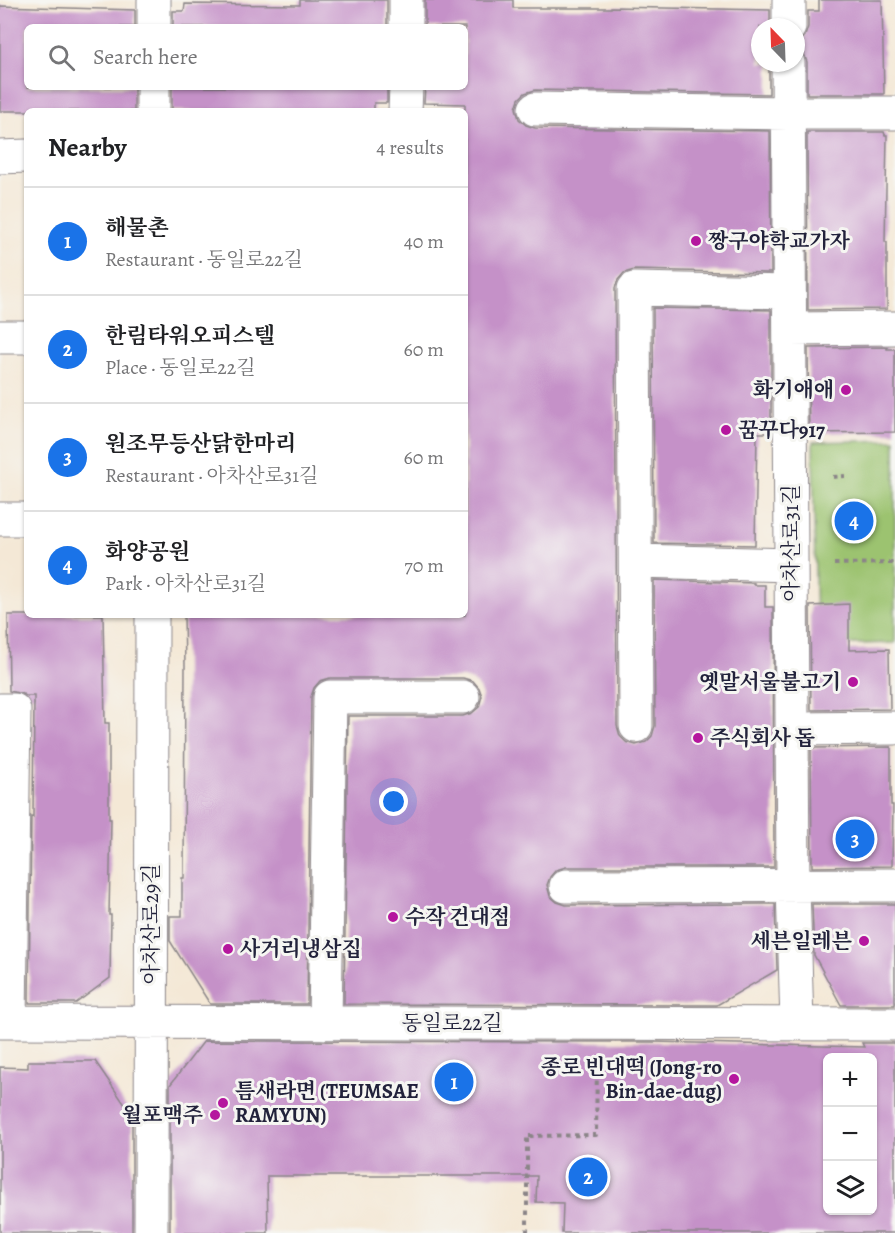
<!DOCTYPE html>
<html lang="en">
<head>
<meta charset="utf-8">
<style>
	body { margin:0; font-family:Alegreya,"Noto Serif KR",serif; background:#f2f2f2; color:#202124 }
	.controls { position:absolute; right:18px; bottom:18px; display:grid; overflow:hidden; border-radius:9px; box-shadow:0 2px 4px #0004 }
	.controls button { width:54px; height:54px; display:grid; place-items:center; padding:0; border:0; border-bottom:2px solid #e0e0e0; background:#fff; color:#202124; font:30px sans-serif }
	.compass { position:absolute; left:751px; top:18px; width:54px; height:54px; border-radius:50%; background:#fff; box-shadow:0 2px 4px #0004; rotate:337deg }
	.you { position:absolute; left:394px; top:802px; width:21px; height:21px; margin:-15px; border:4px solid #fff; border-radius:50%; background:#1a73e8; box-shadow:0 0 0 9px #1a73e833 }
	.badge { display:grid; place-items:center; width:39px; height:39px; border-radius:50%; background:#1a73e8; color:#fff; font-size:20px; font-weight:700 }
	.pin { position:absolute; translate:-50% -50%; border:3px solid #fff; box-shadow:0 2px 6px #0006 }
	.list { margin:0; padding:0; list-style:none }
	h2 { display:flex; justify-content:space-between; align-items:center; height:78px; margin:0; padding:0 24px; font-size:26px }
	h2 small { font-size:20px; font-weight:400; color:#757577 }
	.list li { display:grid; grid-template-columns:39px 1fr auto; gap:18px; align-items:center; box-sizing:border-box; height:108px; padding:0 24px; border-top:2px solid #e0e0e0 }
	.list b { display:block; font-size:22px; white-space:nowrap }
	.list p { margin:0; font-size:20px; white-space:nowrap; color:#757577 }
	.list em { font-size:20px; font-style:normal; color:#757577 }
	.icon { flex:none; width:33px; height:33px; fill:none; stroke:currentColor; stroke-width:2; stroke-linecap:round; stroke-linejoin:round }
	.map { position:relative; flex:none; width:895px; height:1233px; overflow:hidden }
	.search { position:absolute; background:#fff; box-shadow:0 2px 4px #0004; left:24px; top:24px; width:444px; height:66px; display:flex; align-items:center; gap:15px; box-sizing:border-box; padding:0 21px; border-radius:9px; color:#757577; font-size:22px }
	.panel { position:absolute; background:#fff; box-shadow:0 2px 4px #0004; left:24px; top:108px; width:444px; height:510px; border-radius:9px }
	.map>svg:first-child { display:block }
	.green { fill:#9cc36f; stroke:#5f7255; stroke-width:1.5 }
	.building { fill:#c591c8; fill-rule:evenodd }
	.lines { fill:none; stroke-linecap:round; stroke-linejoin:round }
	.minor-casing { stroke:#8b8588; stroke-width:35 }
	.path { stroke:#8b8588; stroke-width:4; stroke-dasharray:4.5 4.5; stroke-linecap:butt }
	.minor { stroke:#fff; stroke-width:33 }
	.poi-dot { fill:#b5179e; stroke:#f6f6f2; stroke-width:2 }
	.labels { text-anchor:middle; dominant-baseline:central; stroke-width:6; stroke-linejoin:round; paint-order:stroke }
	.poi-label { font-size:21px; font-weight:bold; fill:#22223b; stroke:#f6f6f2; text-anchor:start }
	.street-label { font-size:21px; fill:#22223b; stroke:#f6f6f2 }
</style>
</head>
<body>
<div class="map">
<svg width="895" height="1233" viewBox="0 0 895 1233">
	<rect width="100%" height="100%" fill="#f6f6f2"/>
	<filter id="ink" filterUnits="userSpaceOnUse"><feTurbulence type="fractalNoise" baseFrequency=".0167" numOctaves="2"/><feDisplacementMap in="SourceGraphic" scale="12" xChannelSelector="R" yChannelSelector="G"/><feConvolveMatrix kernelMatrix="1 2 1 2 8 2 1 2 1" color-interpolation-filters="sRGB"/></filter>
	<filter id="wash" filterUnits="userSpaceOnUse"><feTurbulence type="fractalNoise" baseFrequency=".008" numOctaves="4" result="noise"/><feDisplacementMap in="SourceGraphic" scale="24" xChannelSelector="R" yChannelSelector="G"/><feGaussianBlur stdDeviation="1.35" result="paint"/><feColorMatrix in="noise" values="0 0 0 0 0 0 0 0 0 0 0 0 0 0 0 0 0 1.4 0 .05"/><feComposite in="paint" operator="in"/></filter>
	<g filter="url(#wash)">
		<rect width="100%" height="100%" fill="#f4e8d6"/>
		<path class="green" d="M 895,440 L 895,643 L 816,645 L 813,442 Z"/>
		<g id="blocks">
			<path class="building" d="M 300,0 L 387,0 L 387,27 L 173,27 L 173,11 L 184,11 L 185,4 L 300,5 Z
				M 425,0 L 513,0 L 513,8 L 611,8 L 611,7 L 770,10 L 770,27 L 760,27 L 760,63 L 769,63 L 769,94 L 535,90 L 525,93 L 519,99 L 516,108 L 519,119 L 526,125 L 535,128 L 770,131 L 771,273 L 634,270 L 624,273 L 618,280 L 615,288 L 617,726 L 620,736 L 626,742 L 636,745 L 646,742 L 652,736 L 655,726 L 654,580 L 754,583 L 754,585 L 765,585 L 765,607 L 773,607 L 774,867 L 566,867 L 556,870 L 550,877 L 547,885 L 550,896 L 557,902 L 566,905 L 775,904 L 777,970 L 717,1005 L 344,1004 L 348,716 L 463,716 L 472,713 L 479,707 L 482,696 L 479,688 L 473,681 L 463,678 L 330,678 L 320,681 L 314,688 L 311,697 L 307,1004 L 210,1004 L 170,941 L 170,916 L 182,916 L 182,878 L 184,878 L 185,666 L 184,615 L 465,615 L 465,104 L 424,103 L 425,87 L 465,87 L 465,27 L 425,27 Z
				M 819,0 L 882,0 L 884,94 L 807,94 L 807,62 L 804,54 L 796,46 L 796,44 L 805,36 L 808,27 L 808,11 L 819,11 Z
				M 0,6 L 135,10 L 135,27 L 27,27 L 27,87 L 134,87 L 134,111 L 0,111 Z
				M 172,87 L 387,87 L 387,103 L 374,103 L 374,111 L 172,111 Z
				M 807,132 L 884,132 L 885,135 L 887,135 L 885,242 L 887,242 L 887,309 L 808,310 Z
				M 653,308 L 771,310 L 771,433 L 757,433 L 755,545 L 654,543 Z
				M 887,347 L 887,349 L 895,349 L 895,432 L 809,433 L 808,348 Z
				M 849,604 L 849,650 L 889,649 L 890,709 L 811,710 L 810,606 Z
				M 8,615 L 103,615 L 105,723 L 109,723 L 109,819 L 111,819 L 109,915 L 111,915 L 110,978 L 76,1003 L 29,1003 L 31,816 L 33,817 L 34,696 L 26,696 L 23,694 L 9,691 Z
				M 891,747 L 891,805 L 893,805 L 892,866 L 812,867 L 811,748 Z
				M 812,904 L 895,904 L 895,1005 L 841,1005 L 814,955 Z
				M 204,1041 L 653,1042 L 864,1047 L 862,1043 L 895,1043 L 895,1233 L 562,1233 L 563,1203 L 536,1202 L 537,1176 L 267,1176 L 268,1233 L 170,1233 L 170,1085 ZM 828,1058 L 873,1058 L 873,1210 L 828,1210 Z
				M 28,1061 L 95,1061 L 132,1115 L 132,1233 L 0,1233 L 0,1067 L 28,1068 Z"/>
		</g>
	</g>
	<g filter="url(#ink)">
		<use href="#blocks" fill-opacity="0" stroke="#8b8588" stroke-width="1.5"/>
		<g class="lines">
			<g class="minor-casing">
				<path id="minor" d="M 154,27 L 154,0
					M 406,27 L 406,0
					M 789,27 L 789,0
					M 788,63 L 793,886 L 797,1024
					M 535,109 L 788,113 L 895,113
					M 153,111 L 153,87
					M 405,111 L 406,87
					M 0,157 L 27,156
					M 790,329 L 895,328
					M 0,337 L 27,337
					M 0,519 L 27,519
					M 636,561 L 791,565
					M 0,710 L 14,710 L 10,1022
					M 636,726 L 634,289 L 789,292
					M 793,729 L 895,728
					M 566,886 L 895,885
					M 0,1022 L 895,1024
					M 325,1023 L 330,697 L 463,697
					M 151,1233 L 152,615"/>
			</g>
			<path class="path" d="M 833,477 L 845,476
				M 834,564 L 895,563
				M 527,1233 L 527,1136 L 596,1135 L 597,1065"/>
			<use href="#minor" class="minor"/>
		</g>
	</g>
	<g class="poi-dot">
		<circle cx="696" cy="241" r="6"/>
		<circle cx="846" cy="390" r="6"/>
		<circle cx="726" cy="430" r="6"/>
		<circle cx="853" cy="682" r="6"/>
		<circle cx="698" cy="738" r="6"/>
		<circle cx="393" cy="917" r="6"/>
		<circle cx="864" cy="941" r="6"/>
		<circle cx="228" cy="949" r="6"/>
		<circle cx="734" cy="1079" r="6"/>
		<circle cx="223" cy="1103" r="6"/>
		<circle cx="215" cy="1115" r="6"/>
	</g>
	<g class="labels">
		<g class="poi-label">
			<text x="708" y="241">짱구야학교가자</text>
			<text x="834" y="390" text-anchor="end">화기애애</text>
			<text x="738" y="430">꿈꾸다917</text>
			<text x="841" y="682" text-anchor="end">옛말서울불고기</text>
			<text x="710" y="738">주식회사 돕</text>
			<text x="405" y="917">수작 건대점</text>
			<text x="852" y="941" text-anchor="end">세븐일레븐</text>
			<text x="240" y="949">사거리냉삼집</text>
			<text x="722" y="1067" text-anchor="end">종로 빈대떡 (Jong-ro<tspan x="722" dy="24">Bin-dae-dug)</tspan></text>
			<text x="235" y="1091">틈새라면 (TEUMSAE<tspan x="235" dy="24">RAMYUN)</tspan></text>
			<text x="203" y="1115" text-anchor="end">월포맥주</text>
		</g>
		<g class="street-label">
			<text transform="translate(791 543) rotate(-90)">아차산로31길</text>
			<text transform="translate(151 924) rotate(-90)">아차산로29길</text>
			<text x="452" y="1023">동일로22길</text>
		</g>
	</g>
</svg>
<div class="controls">
<button>+</button>
<button>−</button>
<button><svg class="icon" aria-label="layers" viewBox="0 0 24 24"><path d="M12 4l9 5-9 5-9-5zM3 14l9 5 9-5"/></svg></button>
</div>
<svg class="compass" viewBox="-18 -18 36 36"><path d="M0-13l5 13h-10z" fill="#e53935"/><path d="M0 13l5-13h-10z" fill="#757577"/></svg>
<div class="you"></div>
<div class="pin badge" style="left:454px;top:1082px">1</div>
<div class="pin badge" style="left:588px;top:1177px">2</div>
<div class="pin badge" style="left:855px;top:839px">3</div>
<div class="pin badge" style="left:854px;top:521px">4</div>
<div class="search"><svg class="icon" aria-label="search" viewBox="0 0 24 24"><circle cx="10" cy="10" r="6"/><path d="M15 15l6 6"/></svg>Search here</div>
<section class="panel">
<h2>Nearby<small>4 results</small></h2>
<ul class="list">
<li><span class="badge">1</span><div><b>해물촌</b><p>Restaurant · 동일로22길</p></div><em>40 m</em></li>
<li><span class="badge">2</span><div><b>한림타워오피스텔</b><p>Place · 동일로22길</p></div><em>60 m</em></li>
<li><span class="badge">3</span><div><b>원조무등산닭한마리</b><p>Restaurant · 아차산로31길</p></div><em>60 m</em></li>
<li><span class="badge">4</span><div><b>화양공원</b><p>Park · 아차산로31길</p></div><em>70 m</em></li>
</ul>
</section>
</div>
</body>
</html>
